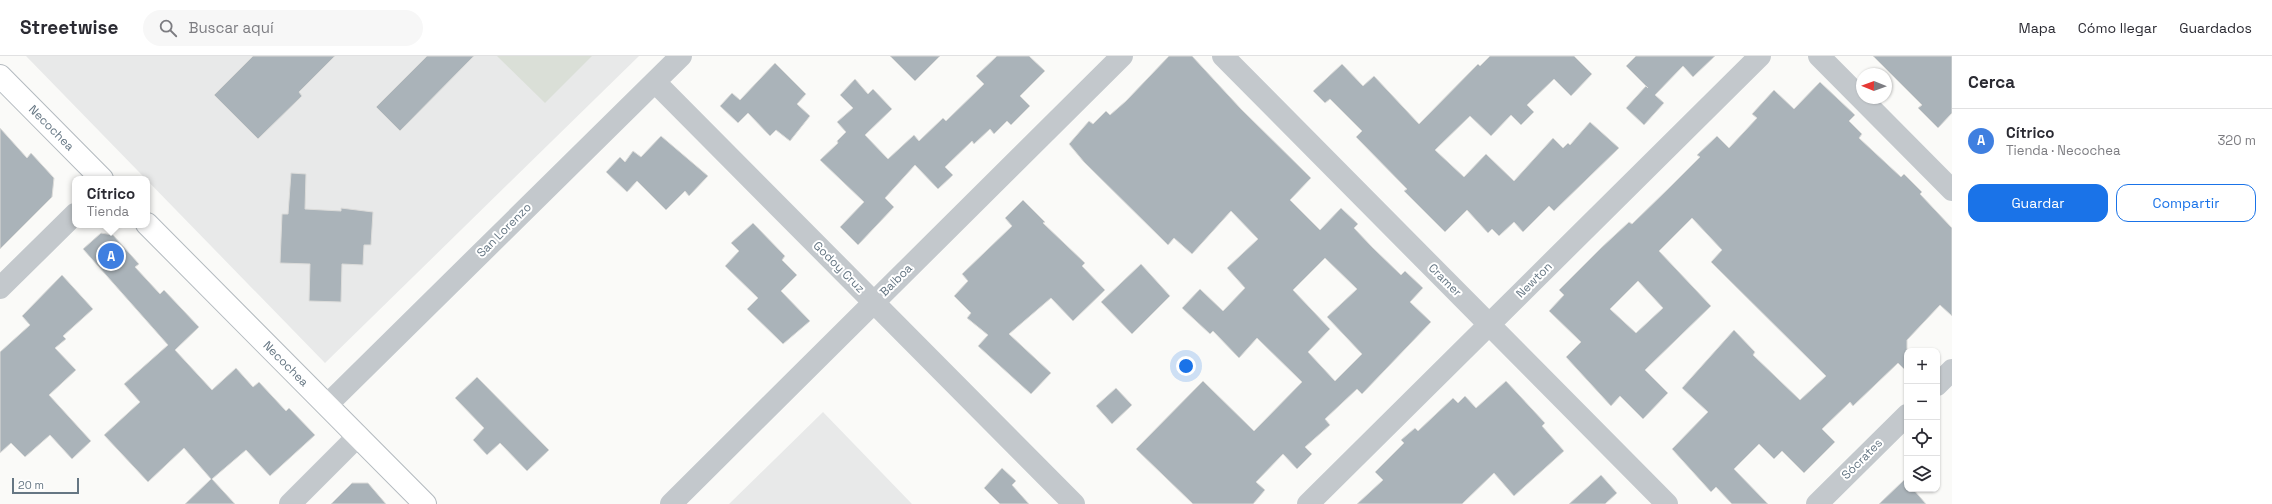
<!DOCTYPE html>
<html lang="es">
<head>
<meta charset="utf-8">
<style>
	body { margin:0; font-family:"Space Grotesk",sans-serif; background:#f7f7f7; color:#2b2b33 }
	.controls { position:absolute; right:12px; bottom:12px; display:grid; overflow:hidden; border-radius:8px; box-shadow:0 1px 3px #0004 }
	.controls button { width:36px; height:36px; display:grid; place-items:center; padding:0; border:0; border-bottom:1px solid #e1e1e2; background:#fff; color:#2b2b33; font:20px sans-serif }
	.compass { position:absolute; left:1856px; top:12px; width:36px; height:36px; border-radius:50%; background:#fff; box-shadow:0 1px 3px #0004; rotate:271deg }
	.scale { position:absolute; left:12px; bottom:10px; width:67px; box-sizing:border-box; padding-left:4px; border:2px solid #657683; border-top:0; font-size:11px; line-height:14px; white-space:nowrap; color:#657683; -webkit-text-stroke:3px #fff; paint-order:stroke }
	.you { position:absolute; left:1186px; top:310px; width:14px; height:14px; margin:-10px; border:3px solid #fff; border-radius:50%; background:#1a73e8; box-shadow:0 0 0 6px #1a73e833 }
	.badge { display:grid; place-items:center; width:26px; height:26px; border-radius:50%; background:#1a73e8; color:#fff; font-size:13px; font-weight:700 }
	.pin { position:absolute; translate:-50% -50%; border:2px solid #fff; box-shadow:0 1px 4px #0006 }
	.popup { position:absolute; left:72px; top:120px; width:78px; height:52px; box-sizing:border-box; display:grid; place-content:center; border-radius:8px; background:#fff; filter:drop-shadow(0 1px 3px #0005); font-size:13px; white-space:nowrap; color:#7c7c81 }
	.popup b { font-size:15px; color:#2b2b33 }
	.popup::after { content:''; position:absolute; left:50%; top:100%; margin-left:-8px; border:8px solid transparent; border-top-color:#fff }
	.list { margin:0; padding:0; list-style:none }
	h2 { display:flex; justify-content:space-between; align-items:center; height:52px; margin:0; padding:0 16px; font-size:17px }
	h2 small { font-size:13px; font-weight:400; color:#7c7c81 }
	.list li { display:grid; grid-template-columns:26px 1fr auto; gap:12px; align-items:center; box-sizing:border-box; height:64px; padding:0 16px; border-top:1px solid #e1e1e2 }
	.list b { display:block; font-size:15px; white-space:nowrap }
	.list p { margin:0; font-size:13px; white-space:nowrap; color:#7c7c81 }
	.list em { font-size:13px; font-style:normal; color:#7c7c81 }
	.actions { display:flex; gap:8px; padding:12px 16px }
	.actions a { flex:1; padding:9px 0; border:1px solid #1a73e8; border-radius:12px; text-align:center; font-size:14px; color:#1a73e8 }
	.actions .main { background:#1a73e8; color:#fff }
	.icon { flex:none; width:22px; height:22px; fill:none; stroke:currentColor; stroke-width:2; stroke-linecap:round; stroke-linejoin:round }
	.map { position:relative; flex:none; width:1952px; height:448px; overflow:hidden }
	header { display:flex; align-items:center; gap:24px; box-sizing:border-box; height:56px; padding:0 20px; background:#fff; border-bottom:1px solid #e1e1e2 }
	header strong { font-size:19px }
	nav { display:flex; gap:22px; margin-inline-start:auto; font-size:14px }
	.search { width:280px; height:36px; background:#f7f7f7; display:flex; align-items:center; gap:10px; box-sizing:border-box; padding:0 14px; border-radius:22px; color:#7c7c81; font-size:15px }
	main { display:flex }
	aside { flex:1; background:#fff }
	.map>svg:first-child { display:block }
	.built { fill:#e8e9e9 }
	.green { fill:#dadfd7 }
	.building { fill:#aab3b9; stroke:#dcdcda; fill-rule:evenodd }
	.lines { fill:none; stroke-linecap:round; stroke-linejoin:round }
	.secondary-casing { stroke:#b3babf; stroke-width:24 }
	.minor { stroke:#c3c8cc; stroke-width:22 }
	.secondary { stroke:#fff; stroke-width:22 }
	.labels { text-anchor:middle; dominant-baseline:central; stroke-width:4; stroke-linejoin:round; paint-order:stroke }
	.street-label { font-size:12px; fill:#657683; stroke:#fff }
</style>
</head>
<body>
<header>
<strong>Streetwise</strong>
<div class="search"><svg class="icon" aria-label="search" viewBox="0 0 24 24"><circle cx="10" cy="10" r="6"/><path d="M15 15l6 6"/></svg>Buscar aquí</div>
<nav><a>Mapa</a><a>Cómo llegar</a><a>Guardados</a></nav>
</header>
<main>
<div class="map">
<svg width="1952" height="448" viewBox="0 0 1952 448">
	<rect width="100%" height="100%" fill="#fafaf8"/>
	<path class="built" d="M 26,0 L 639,0 L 325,307 Z
		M 823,356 L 912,448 L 729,448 Z"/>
	<path class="green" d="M 497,0 L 592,0 L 545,47 Z"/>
	<path class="building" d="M 253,0 L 335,0 L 299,36 L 302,40 L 258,83 L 214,39 Z
		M 427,0 L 474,0 L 400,75 L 376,51 Z
		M 890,0 L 940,0 L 915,25 Z
		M 997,0 L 1029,0 L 1045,15 L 1020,40 L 1030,50 L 1011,69 L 1007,65 L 994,78 L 990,73 L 974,88 L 972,85 L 945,111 L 953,119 L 938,133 L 915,109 L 885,142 L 894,151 L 858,189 L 840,171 L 864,146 L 820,104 L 838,87 L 837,85 L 846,76 L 837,66 L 853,52 L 840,39 L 855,23 L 868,38 L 873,33 L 892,53 L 865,79 L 888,103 L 914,79 L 919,85 L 943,62 L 946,65 L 984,28 L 976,20 Z
		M 1169,0 L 1192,0 L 1241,53 L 1311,122 L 1290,144 L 1320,174 L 1341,152 L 1358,168 L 1354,172 L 1372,191 L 1401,219 L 1405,215 L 1423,232 L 1410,246 L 1431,266 L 1362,338 L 1357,333 L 1325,363 L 1330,369 L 1305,391 L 1312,398 L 1297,413 L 1283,398 L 1256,426 L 1265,434 L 1253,448 L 1193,448 L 1136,393 L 1203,325 L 1254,375 L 1302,326 L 1257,282 L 1239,302 L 1213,275 L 1210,278 L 1182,252 L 1200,233 L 1223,255 L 1245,232 L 1227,212 L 1258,183 L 1231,155 L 1192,198 L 1174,182 L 1168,189 L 1084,106 L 1069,88 L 1089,65 L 1093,68 L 1106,55 L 1110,59 L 1126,45 ZM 1325,202 L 1357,233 L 1327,261 L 1362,298 L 1335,325 L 1308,296 L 1330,273 L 1293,234 Z
		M 1490,0 L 1574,0 L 1592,18 L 1571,40 L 1554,23 L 1527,49 L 1534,56 L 1521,69 L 1511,59 L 1491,80 L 1470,60 L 1435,94 L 1464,121 L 1486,98 L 1514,125 L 1553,82 L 1563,92 L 1568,87 L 1570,89 L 1590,66 L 1619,92 L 1554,155 L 1549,150 L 1523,176 L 1514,166 L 1499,180 L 1492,173 L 1488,177 L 1467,154 L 1445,176 L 1404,135 L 1407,133 L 1356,81 L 1362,75 L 1330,43 L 1325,47 L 1313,35 L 1342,8 L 1363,30 L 1374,20 L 1419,68 L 1478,8 L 1480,10 Z
		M 1636,0 L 1715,0 L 1693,21 L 1683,10 L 1655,39 L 1664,47 L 1644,69 L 1626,52 L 1646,30 L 1648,32 L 1626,10 Z
		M 1873,0 L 1952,0 L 1952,57 L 1938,72 L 1918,52 L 1922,49 Z
		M 775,7 L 806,38 L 797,48 L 810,60 L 790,85 L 776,74 L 770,80 L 748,57 L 738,67 L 720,50 L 732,37 L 740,44 Z
		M 1820,26 L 1855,59 L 1849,65 L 1862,78 L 1859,82 L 1901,121 L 1904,118 L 1922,136 L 1920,138 L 1952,172 L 1952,260 L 1940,249 L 1907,284 L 1907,316 L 1898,307 L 1853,350 L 1850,346 L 1822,373 L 1835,386 L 1804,417 L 1782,395 L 1774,403 L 1759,388 L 1734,413 L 1768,448 L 1732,448 L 1716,431 L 1711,436 L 1672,393 L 1708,356 L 1682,332 L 1734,274 L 1755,296 L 1753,299 L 1800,344 L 1826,320 L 1711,206 L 1722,194 L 1692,162 L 1659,195 L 1711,250 L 1645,314 L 1668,337 L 1643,363 L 1620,340 L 1611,350 L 1566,301 L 1581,286 L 1549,255 L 1564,239 L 1559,234 L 1601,192 L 1629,166 L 1632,168 L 1670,131 L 1700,101 L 1697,99 L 1717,80 L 1729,92 L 1757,62 L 1752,58 L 1774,34 L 1794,53 ZM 1638,225 L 1663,252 L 1636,277 L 1610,253 Z
		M 0,72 L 27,102 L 31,97 L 54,122 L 52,141 L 0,193 Z
		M 661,80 L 708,120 L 689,140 L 685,135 L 666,154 L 637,125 L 627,136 L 606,116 L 620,101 L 625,106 L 633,95 L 641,101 Z
		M 291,117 L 306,118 L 305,153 L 341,155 L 341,152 L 373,156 L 371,189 L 364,189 L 363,209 L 342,208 L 341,246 L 309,245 L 310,208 L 280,207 L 282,158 L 288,158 Z
		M 1023,144 L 1045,166 L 1043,167 L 1085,207 L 1082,210 L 1105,234 L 1073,265 L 1051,242 L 1009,278 L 1051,317 L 1031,338 L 978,290 L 988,279 L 967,262 L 971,257 L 954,240 L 968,225 L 962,218 L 1012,170 L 1005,162 Z
		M 753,167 L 785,200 L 782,204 L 797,219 L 781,235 L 810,265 L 783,288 L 747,253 L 758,242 L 725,210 L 739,195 L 731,187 Z
		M 101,177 L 113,179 L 139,208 L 135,211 L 160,238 L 164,234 L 199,271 L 175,294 L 212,334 L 236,312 L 253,331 L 259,326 L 286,355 L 289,352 L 315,379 L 270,420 L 246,394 L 212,423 L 235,448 L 185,448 L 211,423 L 184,392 L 148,426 L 104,379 L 140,346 L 124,328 L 168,289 L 83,193 Z
		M 1141,208 L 1170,240 L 1132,278 L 1101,246 Z
		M 62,219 L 93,253 L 63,280 L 66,283 L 55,292 L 76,314 L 49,339 L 91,385 L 72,403 L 50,379 L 25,401 L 11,387 L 0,397 L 0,296 L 30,269 L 22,260 Z
		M 477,321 L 549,394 L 527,415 L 500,387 L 487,399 L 473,384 L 484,372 L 455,342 Z
		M 1506,325 L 1545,367 L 1542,370 L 1564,395 L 1514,440 L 1494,417 L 1462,448 L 1357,448 L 1383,424 L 1375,416 L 1404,387 L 1401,384 L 1415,372 L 1418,375 L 1453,342 L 1458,347 L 1465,340 L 1476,352 Z
		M 1116,332 L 1132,349 L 1112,368 L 1096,350 Z
		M 1002,412 L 1016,425 L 1012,429 L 1029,448 L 1000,448 L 984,432 Z
		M 1601,419 L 1617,437 L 1605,448 L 1569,448 Z
		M 1904,424 L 1907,427 L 1907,433 L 1913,433 L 1926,448 L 1879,448 Z
		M 352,427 L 368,427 L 386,448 L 331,448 Z"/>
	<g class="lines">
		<g class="secondary-casing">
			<g id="secondary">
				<path id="s1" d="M 0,20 L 102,123"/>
				<path id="s2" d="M 147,168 L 425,448"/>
			</g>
		</g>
		<path class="minor" d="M 1223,0 L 1667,448
			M 1819,0 L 1952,134
			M 655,26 L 1074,448
			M 0,232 L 75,158
			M 1937,329 L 1952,314
			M 327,349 L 681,0
			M 290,448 L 358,380
			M 671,448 L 1122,0
			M 1308,448 L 1760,0
			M 1817,448 L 1907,359"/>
		<use href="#secondary" class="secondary"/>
	</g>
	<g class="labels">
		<g class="street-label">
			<text stroke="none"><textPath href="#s1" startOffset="73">Necochea</textPath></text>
			<text transform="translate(504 174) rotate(-45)">San Lorenzo</text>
			<text transform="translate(839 211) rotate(45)">Godoy Cruz</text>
			<text transform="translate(896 224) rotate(-45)">Balboa</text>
			<text transform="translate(1445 224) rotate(45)">Cramer</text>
			<text transform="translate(1534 224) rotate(-45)">Newton</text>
			<text stroke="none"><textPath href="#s2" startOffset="197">Necochea</textPath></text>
			<text transform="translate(1862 403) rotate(-45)">Sócrates</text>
		</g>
	</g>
</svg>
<div class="controls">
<button>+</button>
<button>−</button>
<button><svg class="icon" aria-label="locate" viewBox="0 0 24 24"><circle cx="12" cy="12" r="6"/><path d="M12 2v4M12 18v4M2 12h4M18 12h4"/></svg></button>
<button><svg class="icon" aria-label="layers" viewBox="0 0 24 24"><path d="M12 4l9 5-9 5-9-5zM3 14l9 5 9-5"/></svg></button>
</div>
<svg class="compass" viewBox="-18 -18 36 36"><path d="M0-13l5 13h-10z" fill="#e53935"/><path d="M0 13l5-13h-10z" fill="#7c7c81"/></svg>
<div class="scale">20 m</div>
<div class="you"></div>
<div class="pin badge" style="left:111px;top:200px;background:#3f7fe0">A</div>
<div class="popup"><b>Cítrico</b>Tienda</div>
</div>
<aside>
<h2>Cerca<small></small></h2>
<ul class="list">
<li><span class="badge" style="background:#3f7fe0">A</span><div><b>Cítrico</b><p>Tienda · Necochea</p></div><em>320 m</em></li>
</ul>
<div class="actions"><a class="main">Guardar</a><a>Compartir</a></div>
</aside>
</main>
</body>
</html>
